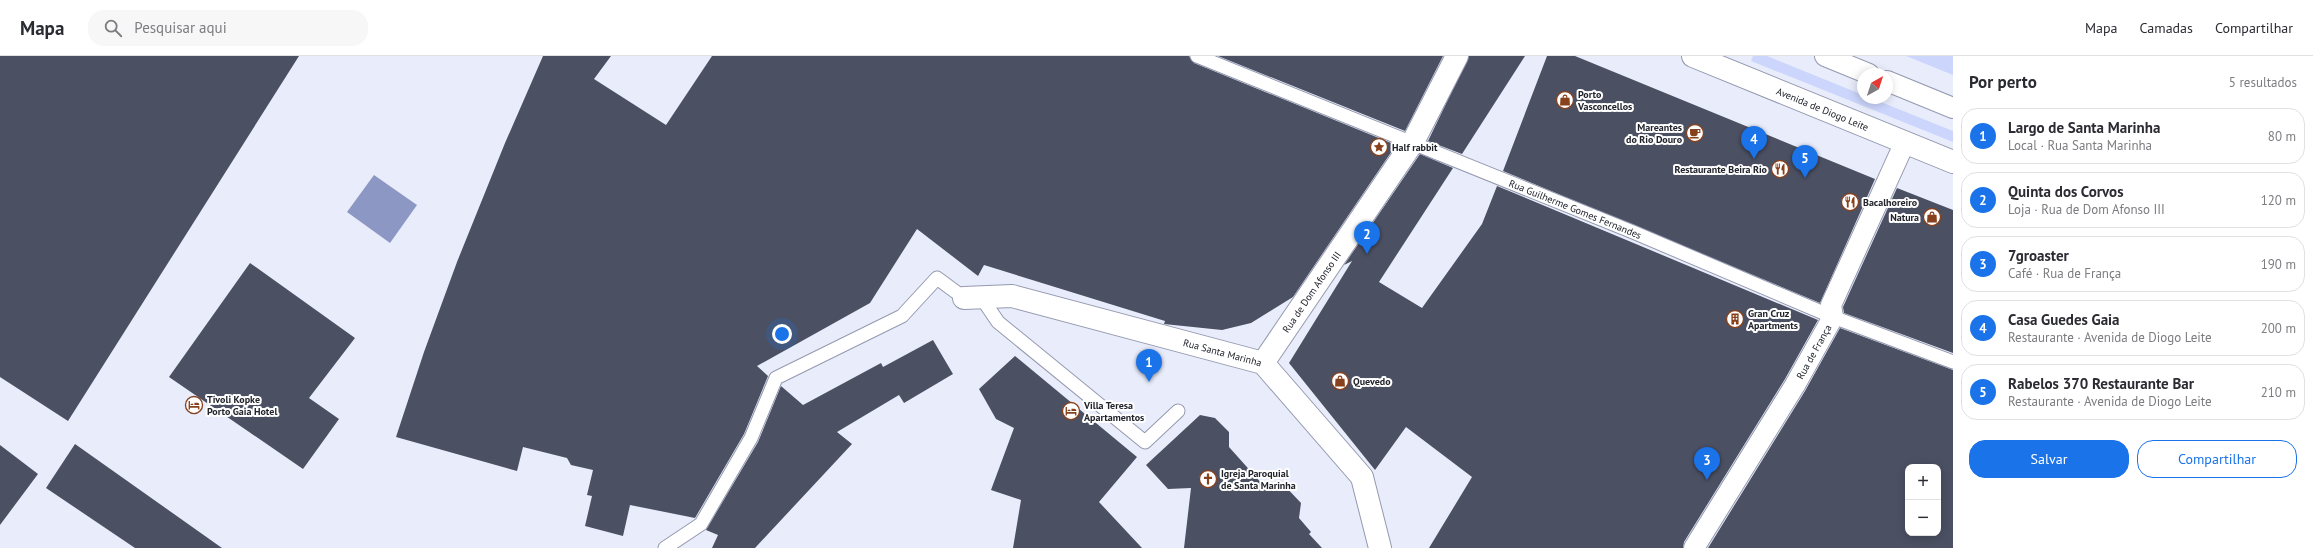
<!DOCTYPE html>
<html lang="pt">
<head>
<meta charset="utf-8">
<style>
	body { margin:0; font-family:"PT Sans",sans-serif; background:#f7f7f7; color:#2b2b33 }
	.controls { position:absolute; right:12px; bottom:12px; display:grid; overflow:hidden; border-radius:8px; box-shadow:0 2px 10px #0003 }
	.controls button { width:36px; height:36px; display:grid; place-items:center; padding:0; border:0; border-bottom:1px solid #e1e1e2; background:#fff; color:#2b2b33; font:20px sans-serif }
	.compass { position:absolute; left:1857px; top:12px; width:36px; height:36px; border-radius:50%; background:#fff; box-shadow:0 2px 10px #0003; rotate:39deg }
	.you { position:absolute; left:782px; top:278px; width:14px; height:14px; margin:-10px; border:3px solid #fff; border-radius:50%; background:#1a73e8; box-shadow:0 0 0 6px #1a73e833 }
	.badge { display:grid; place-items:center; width:26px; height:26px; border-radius:50%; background:#1a73e8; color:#fff; font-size:13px; font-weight:700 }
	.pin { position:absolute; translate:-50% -33px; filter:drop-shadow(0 1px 2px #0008) }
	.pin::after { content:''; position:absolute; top:21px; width:14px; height:12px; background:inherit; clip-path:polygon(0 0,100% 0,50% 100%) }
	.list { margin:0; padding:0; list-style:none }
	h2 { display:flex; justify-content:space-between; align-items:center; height:52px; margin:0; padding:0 16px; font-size:17px }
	h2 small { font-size:13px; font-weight:400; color:#7c7c81 }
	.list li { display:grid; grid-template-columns:26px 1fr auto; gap:12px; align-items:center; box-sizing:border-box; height:56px; margin:0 8px 8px; padding:0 8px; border:1px solid #e1e1e2; border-radius:16px }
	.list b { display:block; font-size:15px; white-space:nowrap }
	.list p { margin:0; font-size:13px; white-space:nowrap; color:#7c7c81 }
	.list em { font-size:13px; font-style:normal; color:#7c7c81 }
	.actions { display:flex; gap:8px; padding:12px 16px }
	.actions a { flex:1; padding:9px 0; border:1px solid #1a73e8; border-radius:16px; text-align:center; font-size:14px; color:#1a73e8 }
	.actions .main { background:#1a73e8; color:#fff }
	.icon { flex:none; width:22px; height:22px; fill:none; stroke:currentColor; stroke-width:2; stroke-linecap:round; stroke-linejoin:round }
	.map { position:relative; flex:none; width:1953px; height:492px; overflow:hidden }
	header { display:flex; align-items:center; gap:24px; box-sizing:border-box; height:56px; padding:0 20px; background:#fff; border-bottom:1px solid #e1e1e2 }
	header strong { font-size:19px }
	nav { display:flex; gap:22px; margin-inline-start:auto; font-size:14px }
	.search { width:280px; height:36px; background:#f7f7f7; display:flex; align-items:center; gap:10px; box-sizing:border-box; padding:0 14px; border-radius:16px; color:#7c7c81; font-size:15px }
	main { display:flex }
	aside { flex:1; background:#fff }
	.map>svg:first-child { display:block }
	.green { fill:#ccd6fc }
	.water { fill:#8c97c4 }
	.building { fill:#4b5063; fill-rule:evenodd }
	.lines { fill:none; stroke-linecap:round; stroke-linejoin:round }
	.service-casing { stroke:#9499af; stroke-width:15 }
	.pedestrian-casing { stroke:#9499af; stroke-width:22 }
	.minor-casing { stroke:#9499af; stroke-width:24 }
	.service { stroke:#fff; stroke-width:13 }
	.pedestrian { stroke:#fff; stroke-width:20 }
	.minor { stroke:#fff; stroke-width:22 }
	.labels { text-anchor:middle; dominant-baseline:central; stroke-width:4; stroke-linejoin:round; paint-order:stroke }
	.poi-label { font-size:10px; font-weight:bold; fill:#21232b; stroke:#fff; text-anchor:start }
	.street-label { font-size:10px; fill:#21232b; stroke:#fff }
</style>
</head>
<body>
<header>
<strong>Mapa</strong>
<div class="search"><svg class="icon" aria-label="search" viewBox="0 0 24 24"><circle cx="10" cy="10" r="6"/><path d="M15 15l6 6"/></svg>Pesquisar aqui</div>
<nav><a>Mapa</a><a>Camadas</a><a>Compartilhar</a></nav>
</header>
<main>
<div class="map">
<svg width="1953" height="492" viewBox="0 0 1953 492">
	<rect width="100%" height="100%" fill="#e9edfb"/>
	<path class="green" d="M 1753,0 L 1767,0 L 1863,39 L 1863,42 L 1871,42 L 1953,75 L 1953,86 L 1751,5 Z
		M 1906,0 L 1953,0 L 1953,19 Z"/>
	<path class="water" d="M 374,119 L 417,149 L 390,187 L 347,156 Z"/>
	<path class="building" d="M 0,0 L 299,0 L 68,365 L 0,321 Z
		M 543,0 L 611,0 L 594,23 L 666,69 L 712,0 L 1189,0 L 1194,7 L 1396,89 L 1293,241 L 1251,267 L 1222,274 L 1164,268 L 1165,265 L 984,209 L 978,220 L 917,173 L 870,247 L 757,310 L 768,320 L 744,378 L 695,462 L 630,449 L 623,480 L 585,470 L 592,440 L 587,439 L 593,414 L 571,409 L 567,402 L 523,391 L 517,415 L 396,381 L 424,296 L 457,206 L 505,87 Z
		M 1218,0 L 1443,0 L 1405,75 Z
		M 1469,0 L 1525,0 L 1462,98 L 1428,85 Z
		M 1547,0 L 1575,0 L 1875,123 L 1820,247 L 1503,115 Z
		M 1420,98 L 1453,112 L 1379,226 L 1422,252 L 1482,168 L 1497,130 L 1818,264 L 1785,323 L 1684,486 L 1683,492 L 1429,492 L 1472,421 L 1406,371 L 1375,414 L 1289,307 L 1352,205 L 1344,209 Z
		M 1897,132 L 1953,154 L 1953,297 L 1844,257 L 1843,251 Z
		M 250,207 L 355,282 L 309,342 L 339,363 L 303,413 L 169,321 Z
		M 1840,272 L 1953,314 L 1953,492 L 1708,492 L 1805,335 ZM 1908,411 L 1938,411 L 1938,477 L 1908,477 Z
		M 933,284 L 953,318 L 904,347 L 899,339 L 837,376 L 852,388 L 755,492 L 712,492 L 718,479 L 706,474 L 758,386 L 781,330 L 803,349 L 881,307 L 883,311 Z
		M 1015,300 L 1137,401 L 1099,446 L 1142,492 L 1013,492 L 1021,444 L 991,434 L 1014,372 L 996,363 L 979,333 Z
		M 1200,359 L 1215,362 L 1229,376 L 1229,391 L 1263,429 L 1283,428 L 1301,447 L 1299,462 L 1311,476 L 1309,478 L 1322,492 L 1184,492 L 1191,432 L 1168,433 L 1146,409 Z
		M 75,388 L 222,492 L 135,492 L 46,432 Z
		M 0,389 L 38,418 L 0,469 Z"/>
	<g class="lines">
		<g class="service-casing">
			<g id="service">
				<path id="s1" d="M 1197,0 L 1633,176 L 1833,261 L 1953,306"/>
				<path d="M 981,241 L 998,266 L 1145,386 L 1178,355"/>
				<path d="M 665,492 L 701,468 L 751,382 L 776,322 L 902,260 L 937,222 L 964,242"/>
			</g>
		</g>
		<g class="pedestrian-casing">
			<g id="pedestrian">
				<path d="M 1825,0 L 1869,18"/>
				<path d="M 1887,25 L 1953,52"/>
				<path id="s2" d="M 1694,492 L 1795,329 L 1833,261 L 1831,249 L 1905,86"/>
			</g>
		</g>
		<g class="minor-casing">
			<g id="minor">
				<path id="s3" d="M 1693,0 L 1953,106"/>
				<path id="s4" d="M 964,242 L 1012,240 L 1263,307 L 1362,421 L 1380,492"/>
				<path id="s5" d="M 1263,307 L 1413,86 L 1457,0"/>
			</g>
		</g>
		<use href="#service" class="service"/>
		<use href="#pedestrian" class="pedestrian"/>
		<use href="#minor" class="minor"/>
	</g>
	<defs>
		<g id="shop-ring" transform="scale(0.9)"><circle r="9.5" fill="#fff" stroke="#88411d" stroke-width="1.5"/><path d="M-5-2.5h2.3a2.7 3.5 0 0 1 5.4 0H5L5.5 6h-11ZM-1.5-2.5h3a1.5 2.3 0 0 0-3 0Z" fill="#88411d"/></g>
		<g id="cafe-ring" transform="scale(0.9)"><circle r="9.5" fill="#fff" stroke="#88411d" stroke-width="1.5"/><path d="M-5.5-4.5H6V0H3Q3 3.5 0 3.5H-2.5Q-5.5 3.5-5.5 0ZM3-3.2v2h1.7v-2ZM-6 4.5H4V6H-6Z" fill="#88411d"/></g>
		<g id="sight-ring" transform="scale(0.9)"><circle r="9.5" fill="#fff" stroke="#88411d" stroke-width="1.5"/><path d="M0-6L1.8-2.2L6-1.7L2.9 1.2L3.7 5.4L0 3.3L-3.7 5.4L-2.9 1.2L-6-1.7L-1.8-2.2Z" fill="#88411d"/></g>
		<g id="restaurant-ring" transform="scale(0.9)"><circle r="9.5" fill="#fff" stroke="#88411d" stroke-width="1.5"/><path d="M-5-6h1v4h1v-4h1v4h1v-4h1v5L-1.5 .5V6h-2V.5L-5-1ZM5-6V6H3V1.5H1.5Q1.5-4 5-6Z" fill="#88411d"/></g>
		<g id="building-ring" transform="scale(0.9)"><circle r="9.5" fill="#fff" stroke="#88411d" stroke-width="1.5"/><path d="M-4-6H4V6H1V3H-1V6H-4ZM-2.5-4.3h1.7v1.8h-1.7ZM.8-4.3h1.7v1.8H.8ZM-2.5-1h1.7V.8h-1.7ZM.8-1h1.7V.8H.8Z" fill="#88411d"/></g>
		<g id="hotel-ring" transform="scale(0.9)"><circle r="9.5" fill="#fff" stroke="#88411d" stroke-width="1.5"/><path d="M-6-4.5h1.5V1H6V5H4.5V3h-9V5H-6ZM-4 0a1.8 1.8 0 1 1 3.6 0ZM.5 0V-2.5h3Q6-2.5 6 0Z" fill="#88411d"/></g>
		<g id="church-ring" transform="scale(0.9)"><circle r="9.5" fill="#fff" stroke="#88411d" stroke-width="1.5"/><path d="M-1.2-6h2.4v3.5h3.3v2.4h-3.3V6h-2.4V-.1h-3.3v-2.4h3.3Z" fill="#88411d"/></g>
	</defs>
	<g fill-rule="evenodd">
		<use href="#shop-ring" x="1565" y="44"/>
		<use href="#cafe-ring" x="1695" y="77"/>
		<use href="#sight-ring" x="1379" y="91"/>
		<use href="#restaurant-ring" x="1780" y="113"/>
		<use href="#restaurant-ring" x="1850" y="146"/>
		<use href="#shop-ring" x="1932" y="161"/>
		<use href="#building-ring" x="1735" y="263"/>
		<use href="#shop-ring" x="1340" y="325"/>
		<use href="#hotel-ring" x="194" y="349"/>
		<use href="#hotel-ring" x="1071" y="355"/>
		<use href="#church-ring" x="1208" y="423"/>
	</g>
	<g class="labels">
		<g class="poi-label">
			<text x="1578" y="38">Porto<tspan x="1578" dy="12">Vasconcellos</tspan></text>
			<text x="1682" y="71" text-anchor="end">Mareantes<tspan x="1682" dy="12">do Rio Douro</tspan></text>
			<text x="1392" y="91">Half rabbit</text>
			<text x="1767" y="113" text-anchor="end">Restaurante Beira Rio</text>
			<text x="1863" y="146">Bacalhoreiro</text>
			<text x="1919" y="161" text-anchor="end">Natura</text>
			<text x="1748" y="257">Gran Cruz<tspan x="1748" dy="12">Apartments</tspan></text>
			<text x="1353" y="325">Quevedo</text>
			<text x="207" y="343">Tivoli Kopke<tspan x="207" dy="12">Porto Gaia Hotel</tspan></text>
			<text x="1084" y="349">Villa Teresa<tspan x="1084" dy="12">Apartamentos</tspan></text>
			<text x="1221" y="417">Igreja Paroquial<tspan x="1221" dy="12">de Santa Marinha</tspan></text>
		</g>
		<g class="street-label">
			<text stroke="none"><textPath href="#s3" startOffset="140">Avenida de Diogo Leite</textPath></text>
			<text stroke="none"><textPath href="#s1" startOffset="408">Rua Guilherme Gomes Fernandes</textPath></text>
			<text stroke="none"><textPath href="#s5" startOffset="86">Rua de Dom Afonso III</textPath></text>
			<text stroke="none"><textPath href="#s2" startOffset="230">Rua de França</textPath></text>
			<text stroke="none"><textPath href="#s4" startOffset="266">Rua Santa Marinha</textPath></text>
		</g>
	</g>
</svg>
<div class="controls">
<button>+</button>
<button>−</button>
</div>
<svg class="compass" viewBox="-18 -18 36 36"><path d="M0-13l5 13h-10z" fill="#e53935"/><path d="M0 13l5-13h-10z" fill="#7c7c81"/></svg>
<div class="you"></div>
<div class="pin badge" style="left:1149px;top:326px">1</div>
<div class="pin badge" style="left:1367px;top:198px">2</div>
<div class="pin badge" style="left:1707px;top:424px">3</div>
<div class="pin badge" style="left:1754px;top:103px">4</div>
<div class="pin badge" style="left:1805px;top:122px">5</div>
</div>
<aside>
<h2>Por perto<small>5 resultados</small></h2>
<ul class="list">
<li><span class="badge">1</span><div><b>Largo de Santa Marinha</b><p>Local · Rua Santa Marinha</p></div><em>80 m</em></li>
<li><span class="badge">2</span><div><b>Quinta dos Corvos</b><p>Loja · Rua de Dom Afonso III</p></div><em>120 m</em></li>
<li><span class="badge">3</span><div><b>7groaster</b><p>Café · Rua de França</p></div><em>190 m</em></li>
<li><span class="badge">4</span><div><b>Casa Guedes Gaia</b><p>Restaurante · Avenida de Diogo Leite</p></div><em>200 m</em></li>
<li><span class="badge">5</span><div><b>Rabelos 370 Restaurante Bar</b><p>Restaurante · Avenida de Diogo Leite</p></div><em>210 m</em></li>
</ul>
<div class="actions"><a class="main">Salvar</a><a>Compartilhar</a></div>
</aside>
</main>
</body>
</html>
